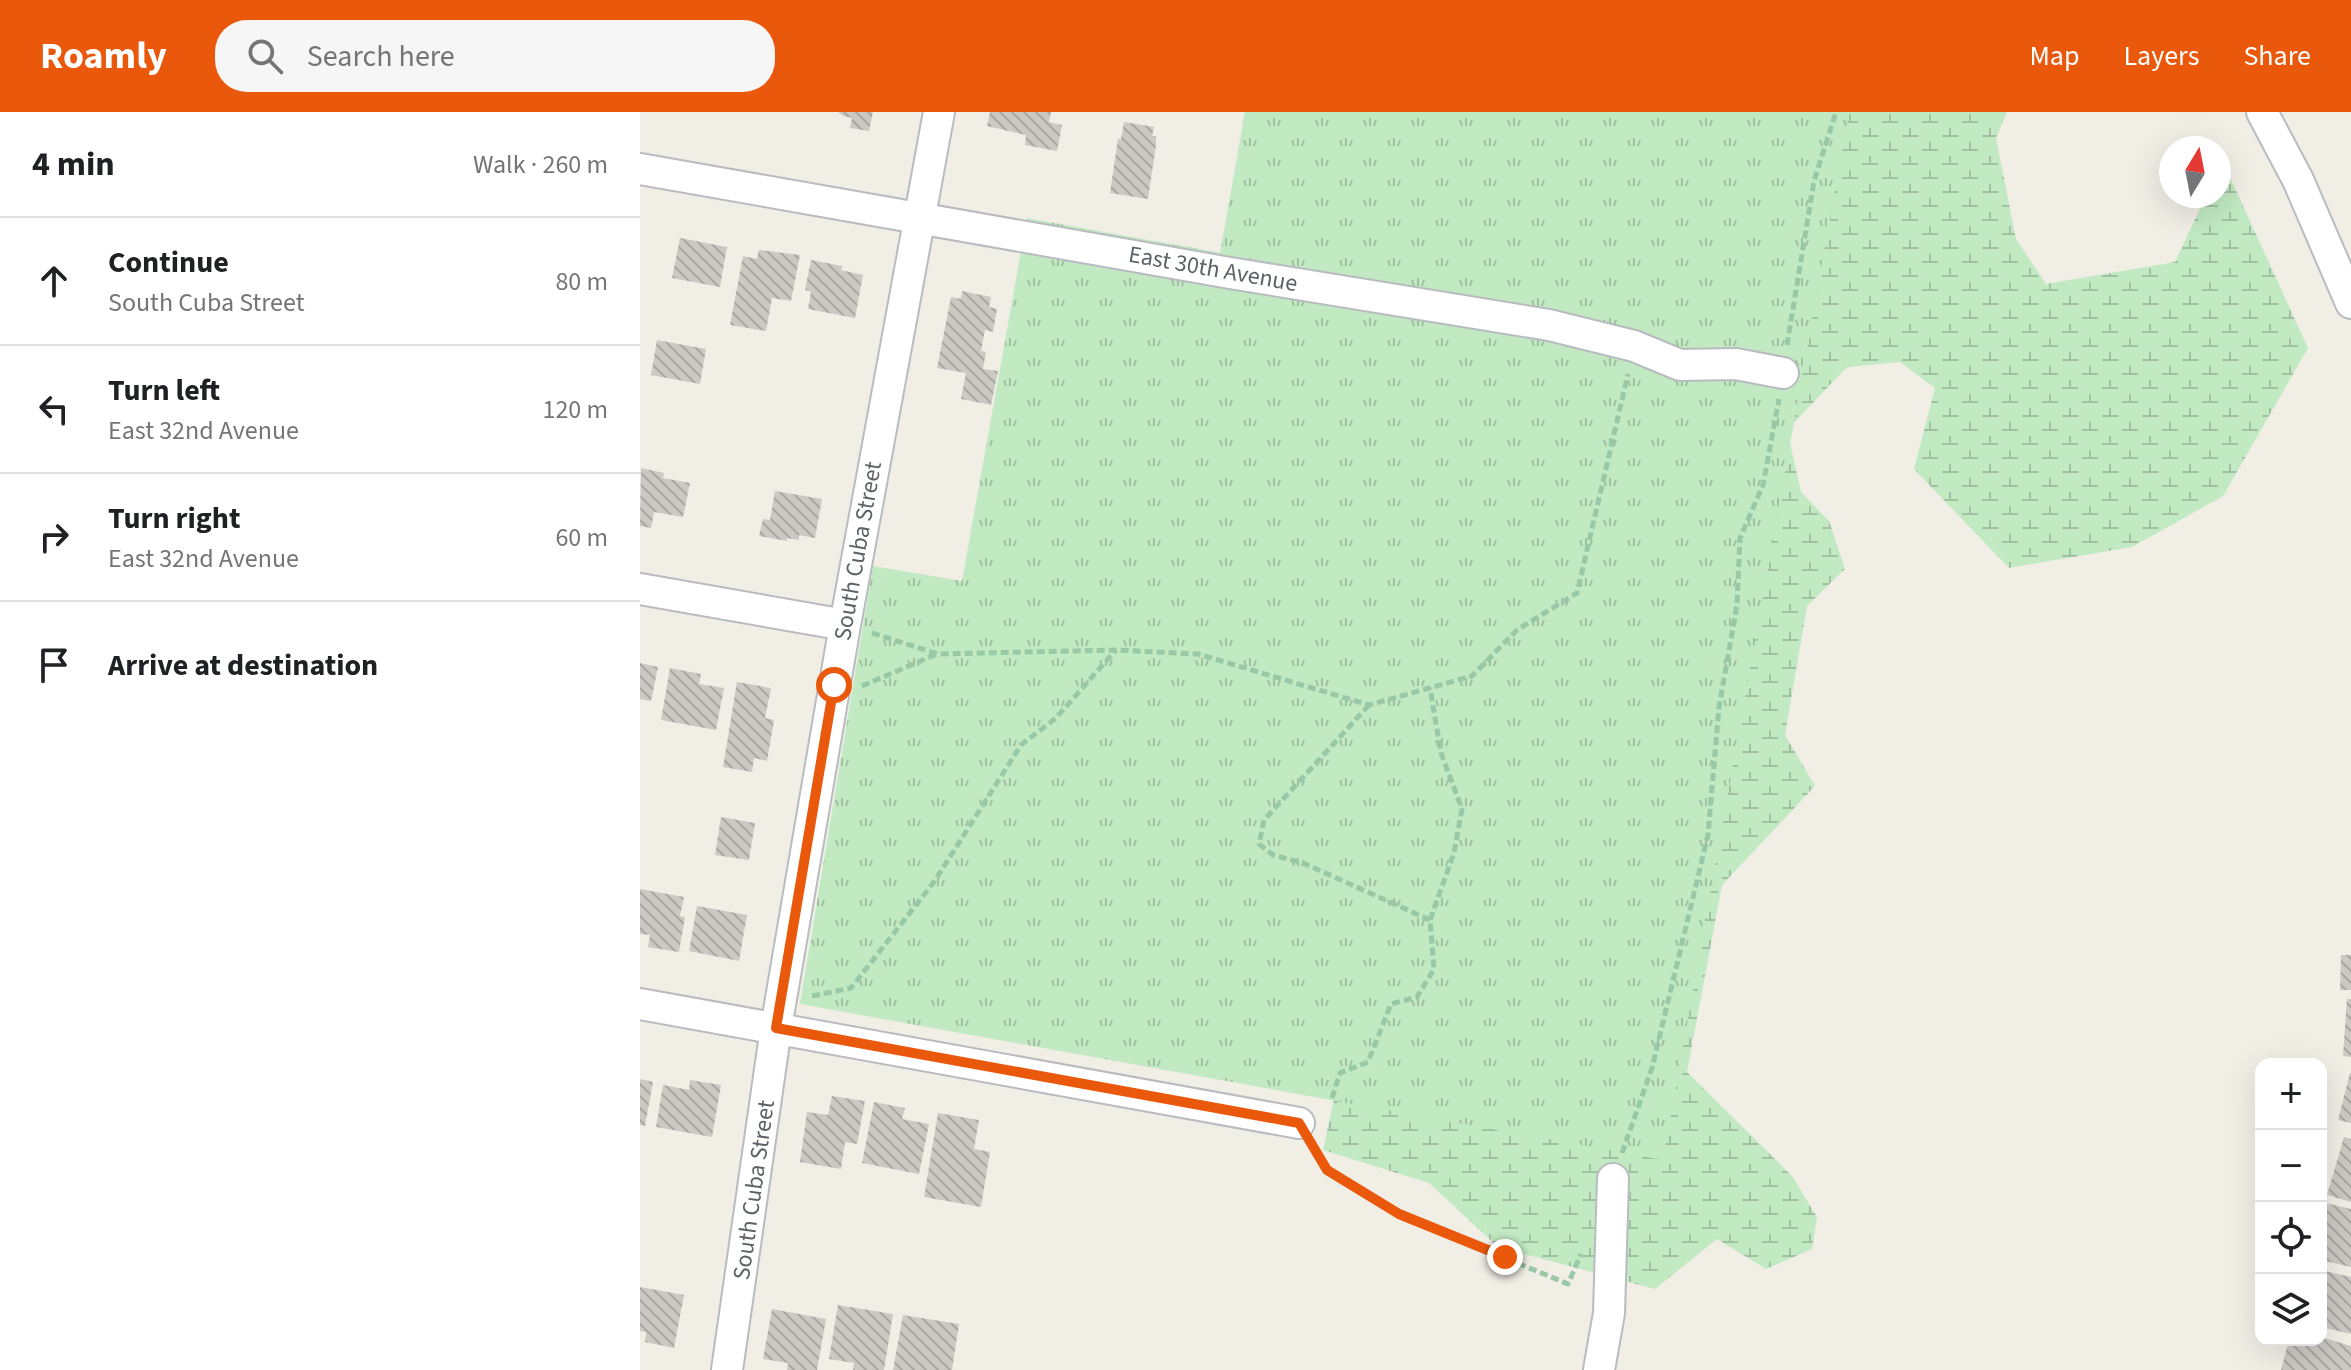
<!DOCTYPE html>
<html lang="en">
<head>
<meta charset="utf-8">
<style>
	body { margin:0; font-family:"Source Sans 3",sans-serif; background:#f6f6f6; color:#202124 }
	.controls { position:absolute; right:24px; bottom:24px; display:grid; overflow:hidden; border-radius:16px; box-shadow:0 8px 32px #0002 }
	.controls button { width:72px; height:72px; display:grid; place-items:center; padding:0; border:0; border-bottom:2px solid #e0e0e0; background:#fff; color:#202124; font:40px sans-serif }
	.compass { position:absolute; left:1519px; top:24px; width:72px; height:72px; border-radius:50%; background:#fff; box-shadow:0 8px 32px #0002; rotate:10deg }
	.stop { position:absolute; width:24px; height:24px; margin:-18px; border:6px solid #ea580c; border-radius:50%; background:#fff }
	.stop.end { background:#ea580c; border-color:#fff; box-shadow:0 2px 8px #0008 }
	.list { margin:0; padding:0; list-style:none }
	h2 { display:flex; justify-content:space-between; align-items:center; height:104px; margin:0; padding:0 32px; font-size:34px }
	h2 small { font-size:26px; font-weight:400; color:#757577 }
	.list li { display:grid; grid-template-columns:52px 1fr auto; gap:24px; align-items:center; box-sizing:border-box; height:128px; padding:0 32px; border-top:2px solid #e0e0e0 }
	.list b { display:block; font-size:30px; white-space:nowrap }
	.list p { margin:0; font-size:26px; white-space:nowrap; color:#757577 }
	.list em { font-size:26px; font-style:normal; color:#757577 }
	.icon { flex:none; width:44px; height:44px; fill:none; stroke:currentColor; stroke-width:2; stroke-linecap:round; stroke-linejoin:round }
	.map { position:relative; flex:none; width:1711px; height:1258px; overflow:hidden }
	header { display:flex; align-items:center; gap:48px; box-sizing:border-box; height:112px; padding:0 40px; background:#ea580c; color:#fff }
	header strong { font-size:38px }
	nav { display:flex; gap:44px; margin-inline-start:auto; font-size:28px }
	.search { width:560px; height:72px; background:#f6f6f6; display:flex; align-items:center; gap:20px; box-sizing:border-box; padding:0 28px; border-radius:32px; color:#757577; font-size:30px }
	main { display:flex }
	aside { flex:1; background:#fff }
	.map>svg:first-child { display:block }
	.wetland { fill:url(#wetland-marsh) }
	.park { fill:url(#park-tufts) }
	.building { fill:url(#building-back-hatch) }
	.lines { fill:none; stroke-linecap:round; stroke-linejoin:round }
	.minor-casing { stroke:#b8bcc0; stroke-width:34 }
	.path { stroke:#99c8a7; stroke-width:5; stroke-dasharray:8 4; stroke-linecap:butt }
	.minor { stroke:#fff; stroke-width:30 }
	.route { stroke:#ea580c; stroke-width:10 }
	.labels { text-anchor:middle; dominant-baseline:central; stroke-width:6; stroke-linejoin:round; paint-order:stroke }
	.street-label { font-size:24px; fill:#5d6267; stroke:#fff }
</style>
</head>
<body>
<header>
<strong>Roamly</strong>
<div class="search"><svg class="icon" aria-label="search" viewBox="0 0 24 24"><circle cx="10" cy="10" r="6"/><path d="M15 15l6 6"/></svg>Search here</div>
<nav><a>Map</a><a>Layers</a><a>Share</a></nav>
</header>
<main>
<aside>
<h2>4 min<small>Walk · 260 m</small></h2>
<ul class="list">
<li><svg class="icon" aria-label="ahead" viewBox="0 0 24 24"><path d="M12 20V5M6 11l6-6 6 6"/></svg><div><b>Continue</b><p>South Cuba Street</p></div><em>80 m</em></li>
<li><svg class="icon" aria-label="left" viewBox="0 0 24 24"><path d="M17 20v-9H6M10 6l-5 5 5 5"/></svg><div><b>Turn left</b><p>East 32nd Avenue</p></div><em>120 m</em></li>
<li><svg class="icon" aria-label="right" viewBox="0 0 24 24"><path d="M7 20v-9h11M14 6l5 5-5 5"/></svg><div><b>Turn right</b><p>East 32nd Avenue</p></div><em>60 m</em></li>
<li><svg class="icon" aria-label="arrive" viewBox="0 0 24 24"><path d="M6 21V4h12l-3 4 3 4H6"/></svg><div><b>Arrive at destination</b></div></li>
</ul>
</aside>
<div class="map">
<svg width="1711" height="1258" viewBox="0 0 1711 1258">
	<defs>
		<pattern id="wetland-marsh" width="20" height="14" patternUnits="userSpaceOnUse" patternTransform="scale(2)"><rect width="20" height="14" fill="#c1e9c2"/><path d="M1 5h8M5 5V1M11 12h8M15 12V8" fill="none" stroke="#a0c0a1"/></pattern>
		<pattern id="park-tufts" width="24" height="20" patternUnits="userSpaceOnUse" patternTransform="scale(2)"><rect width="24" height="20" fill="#c1e9c2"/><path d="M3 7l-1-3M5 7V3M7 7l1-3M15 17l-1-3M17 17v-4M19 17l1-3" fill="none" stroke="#a0c0a1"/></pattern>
		<pattern id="building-back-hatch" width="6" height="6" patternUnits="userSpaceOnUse" patternTransform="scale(2)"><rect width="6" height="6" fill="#ccc9c3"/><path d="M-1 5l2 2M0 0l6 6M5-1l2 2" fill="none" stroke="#a9a7a2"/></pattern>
	</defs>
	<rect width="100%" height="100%" fill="#f1eee6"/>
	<path class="wetland" d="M 605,0 L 1367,0 L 1356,26 L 1376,127 L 1406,172 L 1535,150 L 1566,84 L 1579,84 L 1579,56 L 1582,48 L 1668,236 L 1583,384 L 1492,435 L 1369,456 L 1274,357 L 1295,276 L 1260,250 L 1207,255 L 1147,318 L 1161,380 L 1189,409 L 1205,457 L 1167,494 L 1145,623 L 1175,674 L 1082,773 L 1047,960 L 1152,1064 L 1177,1105 L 1172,1137 L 1126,1157 L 1077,1127 L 1015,1177 L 858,1135 L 789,1071 L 683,1038 L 694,987 L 515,129 L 581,141 Z"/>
	<path class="park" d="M 605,0 L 1209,0 L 1023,1048 L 160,892 L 233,454 L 322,469 L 387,106 L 580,141 Z"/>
	<path class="building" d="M 198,0 L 233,0 L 229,19 L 210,16 L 212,6 L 203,4 Z
		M 350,0 L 411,0 L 409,10 L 422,13 L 417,39 L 385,33 L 386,23 L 347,14 Z
		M 484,10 L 514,15 L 512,24 L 516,24 L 516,33 L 508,87 L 470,81 L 478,27 L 481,27 Z
		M 40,126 L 87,135 L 80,175 L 32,166 Z
		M 119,138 L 160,143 L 151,189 L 132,186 L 126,219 L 90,213 L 103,144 L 117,147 Z
		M 171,148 L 202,154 L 201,158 L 223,163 L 215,206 L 168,197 L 171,180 L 165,178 Z
		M 322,179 L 351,185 L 349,195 L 357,197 L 353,220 L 345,218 L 341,239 L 346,240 L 343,257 L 358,259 L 351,293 L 321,287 L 326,261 L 297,256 L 311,185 L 321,187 Z
		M 17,228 L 66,237 L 60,272 L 11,263 Z
		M 1,356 L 24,361 L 23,366 L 50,371 L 43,405 L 14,400 L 11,416 L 0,414 Z
		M 135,379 L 182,387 L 175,426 L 159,423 L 159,428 L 147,426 L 147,429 L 119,424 L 123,407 L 130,408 Z
		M 0,551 L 18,555 L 11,589 L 0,587 Z
		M 30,556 L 61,562 L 59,572 L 84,576 L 76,618 L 21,608 Z
		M 97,570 L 131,576 L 125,606 L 134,608 L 127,649 L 114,646 L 112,660 L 83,655 Z
		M 81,705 L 115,711 L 109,748 L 75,743 Z
		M 0,777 L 44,785 L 40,804 L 45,805 L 39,840 L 8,835 L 10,823 L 0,822 Z
		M 57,794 L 107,803 L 99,849 L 49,839 Z
		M 1701,843 L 1711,843 L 1711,878 L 1700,878 Z
		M 1707,887 L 1711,887 L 1711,945 L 1703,944 Z
		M 1710,961 L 1711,961 L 1711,1011 L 1698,1008 Z
		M 0,967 L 13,970 L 5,1014 L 0,1013 Z
		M 50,968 L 81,973 L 72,1025 L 16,1015 L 23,973 L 49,978 Z
		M 192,984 L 225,989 L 217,1032 L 205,1030 L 201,1057 L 160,1050 L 167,1000 L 188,1003 Z
		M 234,990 L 265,996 L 262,1007 L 289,1012 L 279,1062 L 222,1051 Z
		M 298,1001 L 339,1008 L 334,1037 L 350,1040 L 341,1095 L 284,1085 Z
		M 1704,1025 L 1711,1027 L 1711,1090 L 1687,1083 Z
		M 1686,1091 L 1711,1097 L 1711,1155 L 1681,1148 L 1681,1110 Z
		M 1681,1158 L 1711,1165 L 1711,1222 L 1681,1215 Z
		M 0,1175 L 44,1183 L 34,1236 L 5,1230 L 6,1220 L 0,1219 Z
		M 198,1193 L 253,1202 L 244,1258 L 213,1258 L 214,1251 L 189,1247 Z
		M 132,1197 L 186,1207 L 177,1258 L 147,1258 L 148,1251 L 123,1247 Z
		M 263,1203 L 319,1212 L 312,1258 L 253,1258 Z
		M 1681,1225 L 1711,1234 L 1711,1258 L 1641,1258 L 1649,1228 L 1681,1228 Z"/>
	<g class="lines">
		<g class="minor-casing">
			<path id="minor" d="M 1622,0 L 1658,68 L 1711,191
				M 0,57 L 590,161 L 909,213 L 994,234 L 1040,253 L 1096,252 L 1143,261
				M 0,477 L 205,513
				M 0,892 L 659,1011
				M 87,1258 L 136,916 L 205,513 L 299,0
				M 959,1258 L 969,1201 L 973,1067"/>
		</g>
		<path class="path" d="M 1147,233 L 1174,69 L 1196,0
			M 232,521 L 298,542 L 476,538 L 558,542 L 729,593 L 832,564 L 877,518 L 937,481 L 988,262
			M 222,574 L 297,542
			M 729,593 L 624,708 L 619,732 L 633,743 L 663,751 L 790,808
			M 172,884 L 211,876 L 294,770 L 381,633 L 416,606 L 476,538
			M 692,986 L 700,961 L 728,950 L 751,892 L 777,885 L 794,857 L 790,808 L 814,741 L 822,697 L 801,641 L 790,576
			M 673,1035 L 687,1058 L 759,1102 L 928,1172 L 941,1142
			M 982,1041 L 1012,956 L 1068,723 L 1079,595 L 1097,493 L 1100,426 L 1123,373 L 1139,287"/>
		<use href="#minor" class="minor"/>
	</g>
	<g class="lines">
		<path class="route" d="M 194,573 L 136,916 L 659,1011 L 687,1058 L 759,1102 L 865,1145"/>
	</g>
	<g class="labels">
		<g class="street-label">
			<text transform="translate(573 157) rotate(10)">East 30th Avenue</text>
			<text transform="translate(218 439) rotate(-80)">South Cuba Street</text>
			<text transform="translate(114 1078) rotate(-82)">South Cuba Street</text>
		</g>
	</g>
</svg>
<div class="controls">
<button>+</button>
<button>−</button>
<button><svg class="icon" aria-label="locate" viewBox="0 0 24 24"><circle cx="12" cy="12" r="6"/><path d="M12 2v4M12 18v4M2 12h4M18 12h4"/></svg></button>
<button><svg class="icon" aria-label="layers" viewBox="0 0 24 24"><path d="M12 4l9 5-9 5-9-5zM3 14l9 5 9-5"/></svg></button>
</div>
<svg class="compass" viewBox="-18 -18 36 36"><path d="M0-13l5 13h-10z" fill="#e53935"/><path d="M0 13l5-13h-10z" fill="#757577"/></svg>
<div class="stop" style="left:194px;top:573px"></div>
<div class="stop end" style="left:865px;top:1145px"></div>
</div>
</main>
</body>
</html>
